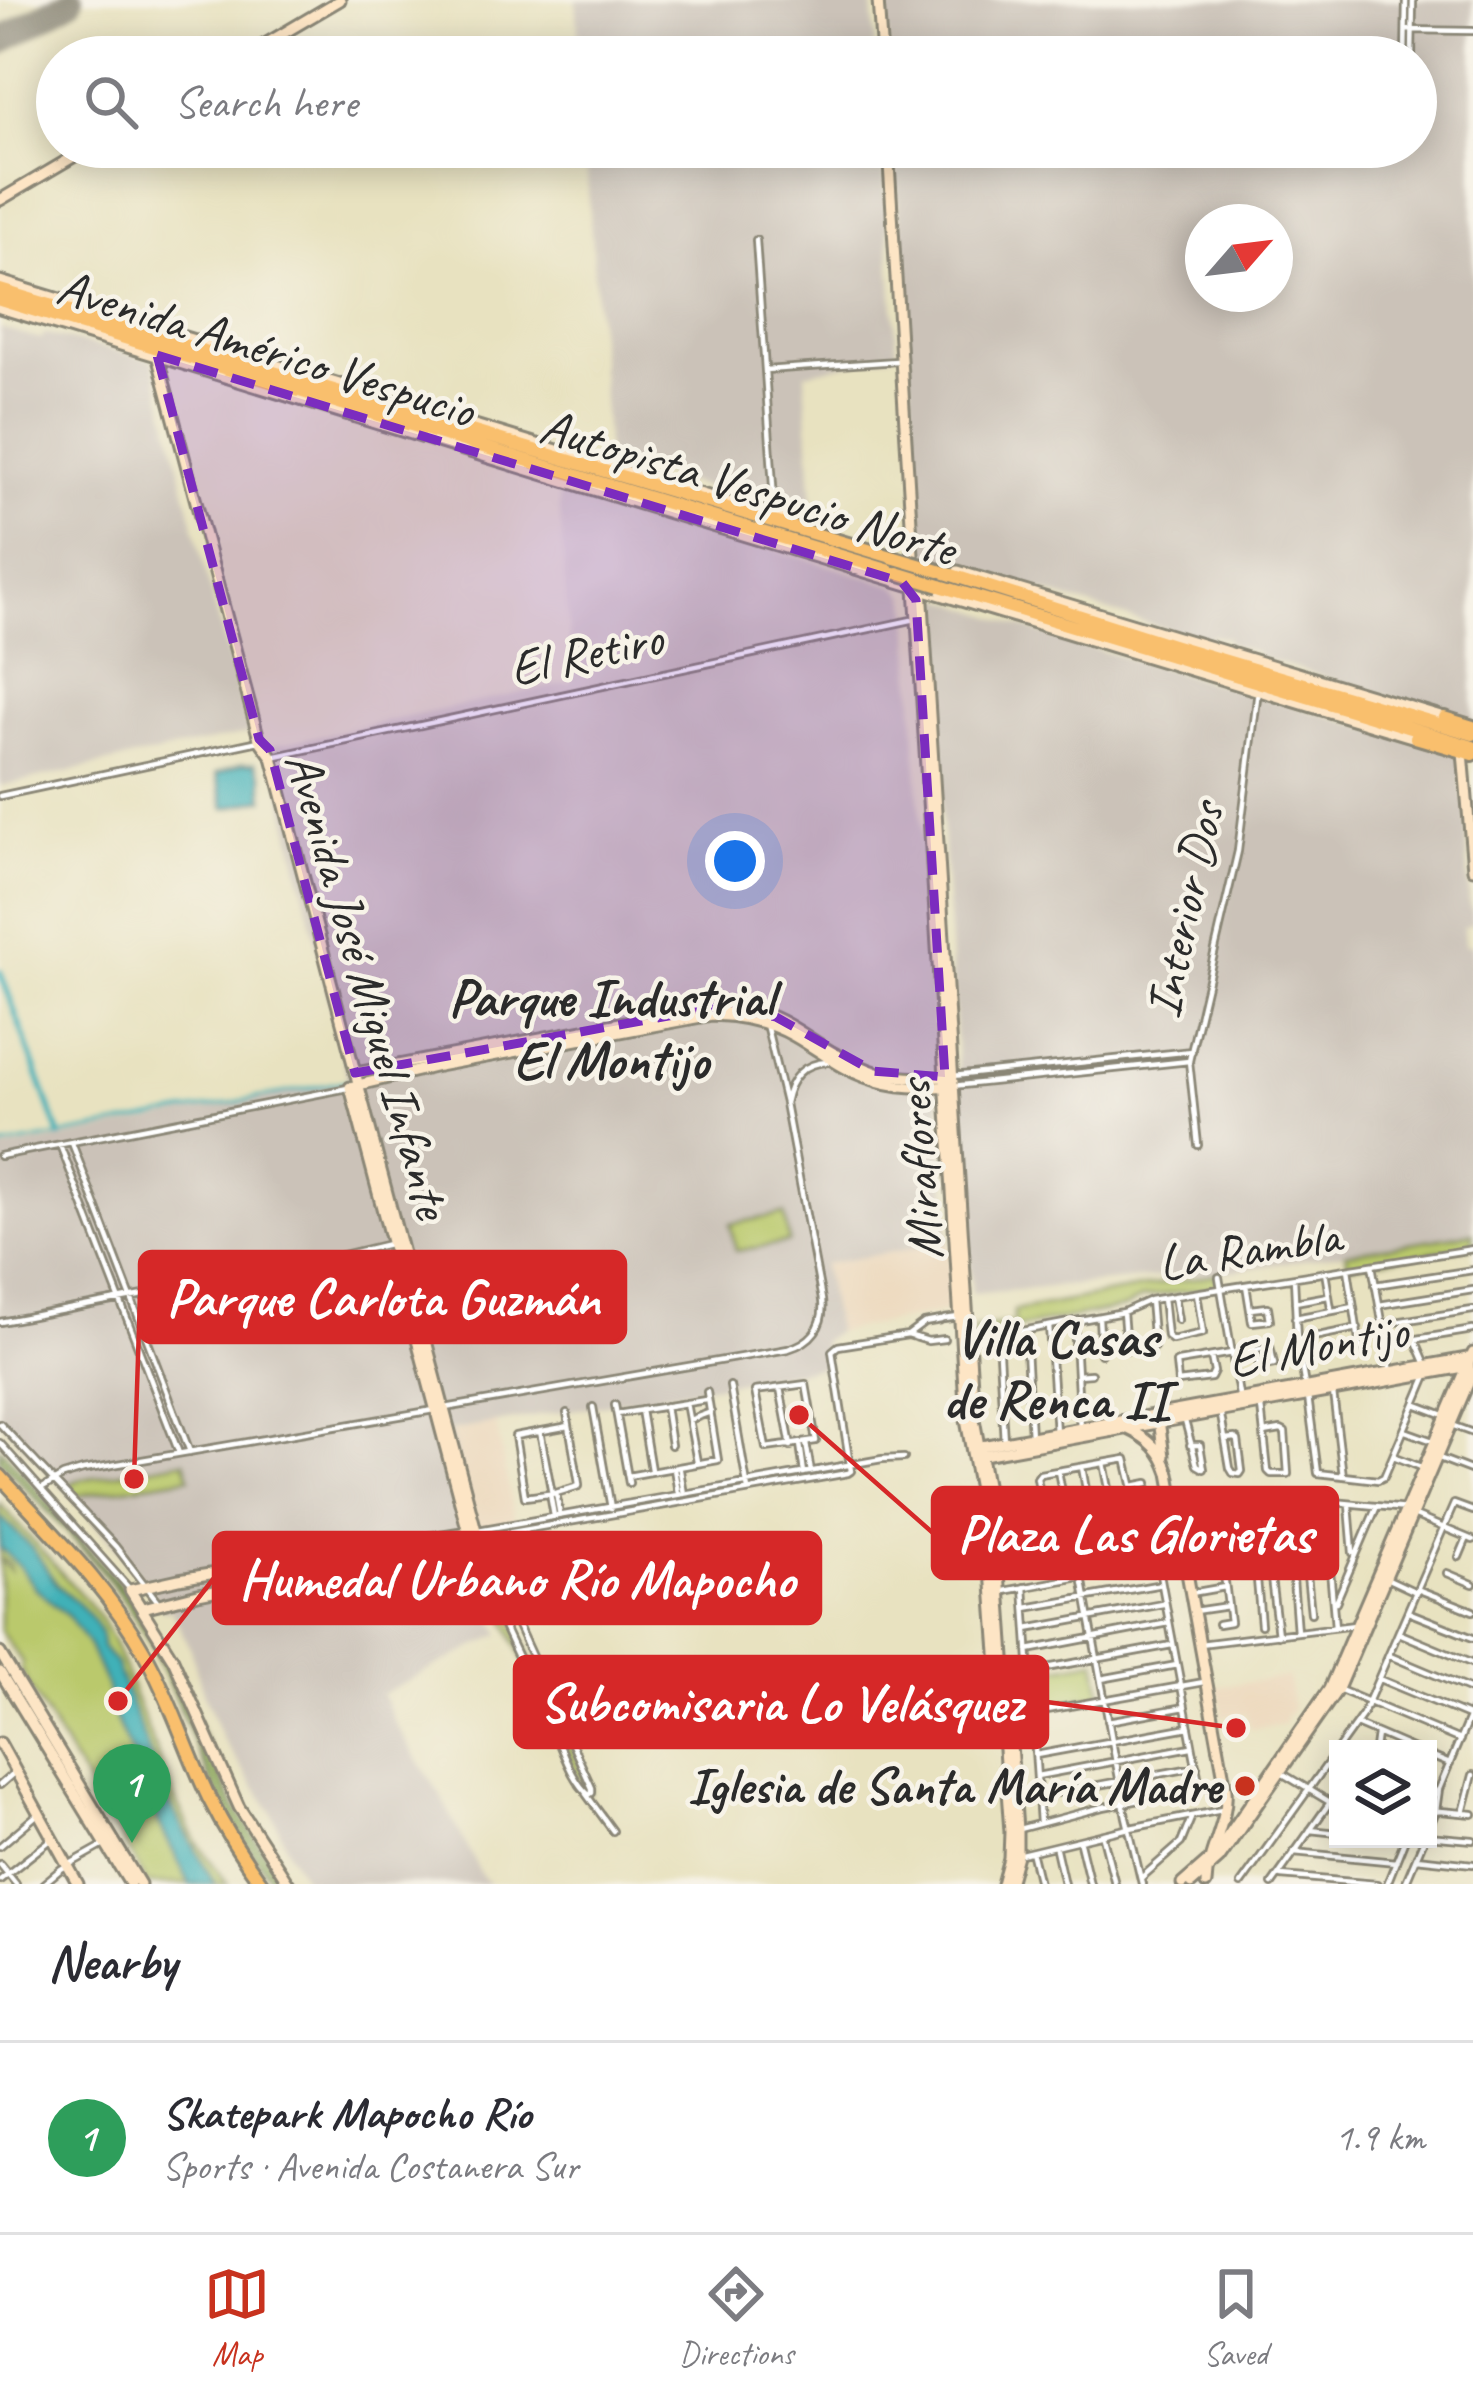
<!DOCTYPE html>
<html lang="en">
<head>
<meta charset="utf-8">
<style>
	body { margin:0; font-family:Caveat,sans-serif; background:#f2f2f3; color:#2b2b33 }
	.controls { position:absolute; right:36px; bottom:36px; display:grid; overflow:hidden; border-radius:0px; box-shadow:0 6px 30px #0003 }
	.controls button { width:108px; height:108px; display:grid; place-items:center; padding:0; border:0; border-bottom:3px solid #e1e1e2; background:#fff; color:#2b2b33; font:60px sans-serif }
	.compass { position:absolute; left:1185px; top:204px; width:108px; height:108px; border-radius:50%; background:#fff; box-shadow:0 6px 30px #0003; rotate:62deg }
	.you { position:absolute; left:735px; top:861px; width:42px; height:42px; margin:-30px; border:9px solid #fff; border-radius:50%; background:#1a73e8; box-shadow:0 0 0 18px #1a73e833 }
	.badge { display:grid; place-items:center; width:78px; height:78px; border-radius:50%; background:#c8321e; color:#fff; font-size:39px; font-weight:700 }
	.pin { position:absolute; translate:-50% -99px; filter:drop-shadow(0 3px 6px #0008) }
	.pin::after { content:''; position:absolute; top:63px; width:42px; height:36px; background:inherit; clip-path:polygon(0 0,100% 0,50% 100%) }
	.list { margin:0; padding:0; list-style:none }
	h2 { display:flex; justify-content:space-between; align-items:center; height:156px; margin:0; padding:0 48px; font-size:51px }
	h2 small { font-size:39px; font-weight:400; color:#7c7c81 }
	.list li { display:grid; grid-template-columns:78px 1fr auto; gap:36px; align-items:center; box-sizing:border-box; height:192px; padding:0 48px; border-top:3px solid #e1e1e2 }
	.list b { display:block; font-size:45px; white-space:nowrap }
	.list p { margin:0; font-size:39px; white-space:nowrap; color:#7c7c81 }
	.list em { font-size:39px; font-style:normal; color:#7c7c81 }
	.icon { flex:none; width:66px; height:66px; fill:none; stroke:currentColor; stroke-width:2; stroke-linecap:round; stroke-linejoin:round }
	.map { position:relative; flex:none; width:1473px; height:1884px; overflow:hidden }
	.search { position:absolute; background:#fff; box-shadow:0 6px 30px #0003; left:36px; right:36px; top:36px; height:132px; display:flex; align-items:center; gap:30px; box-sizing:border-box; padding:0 42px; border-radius:66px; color:#7c7c81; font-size:45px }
	.sheet { height:348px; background:#fff }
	nav { display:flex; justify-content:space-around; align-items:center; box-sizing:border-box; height:168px; border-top:3px solid #e1e1e2; background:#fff; font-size:33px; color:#7c7c81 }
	nav a { display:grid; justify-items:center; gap:6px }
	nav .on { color:#c8321e }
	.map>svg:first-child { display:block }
	.built { fill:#ecd7ba }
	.industrial { fill:#cbc2b8; fill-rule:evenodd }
	.green { fill:#bac96c; stroke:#727a4c; stroke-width:3 }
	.forest { fill:#93ad60; stroke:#5f6c46; stroke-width:3 }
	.water { fill:#40b1b8; stroke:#366e72; stroke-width:3 }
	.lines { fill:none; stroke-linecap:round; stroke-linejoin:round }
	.stream { stroke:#40b1b8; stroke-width:3 }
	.canal { stroke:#40b1b8; stroke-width:6 }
	.runway { stroke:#8a8676; stroke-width:27 }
	.street-casing { stroke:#8a8676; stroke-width:10 }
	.secondary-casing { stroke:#8a8676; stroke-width:15 }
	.primary-casing { stroke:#8a8676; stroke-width:16 }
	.highway-casing { stroke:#8a8676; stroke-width:18 }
	.street { stroke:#fff; stroke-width:4.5 }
	.secondary { stroke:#fde5c5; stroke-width:9 }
	.primary { stroke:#f9bf6d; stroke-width:10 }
	.highway { stroke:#f9bf6d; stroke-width:12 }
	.highway-bridge-casing { stroke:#8a8676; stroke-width:18; stroke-linecap:butt }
	.highway-bridge { stroke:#f9bf6d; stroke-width:12 }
	.marked { fill:#7b2cbf; fill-opacity:0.2; stroke:#7b2cbf; stroke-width:9; stroke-dasharray:24 15; stroke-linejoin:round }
	.poi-dot { fill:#c8321e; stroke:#f7f3e8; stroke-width:4.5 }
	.labels { text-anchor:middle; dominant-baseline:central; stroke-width:9; stroke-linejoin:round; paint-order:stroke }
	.street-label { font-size:51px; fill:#2b2b2b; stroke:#f7f3e8 }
	.poi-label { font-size:51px; font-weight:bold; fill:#2b2b2b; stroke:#f7f3e8; text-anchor:end }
	.neighbourhood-label { font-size:54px; font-weight:bold; fill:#2b2b2b; stroke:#f7f3e8 }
	.leader { fill:none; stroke:#d62828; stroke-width:4.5 }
	.callout-dot { fill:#d62828; stroke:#f7f3e8; stroke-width:4.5 }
	.callout { fill:#d62828; stroke:#d62828; stroke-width:4.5 }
	.callout-label { font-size:54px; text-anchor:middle; font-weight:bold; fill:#fff }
</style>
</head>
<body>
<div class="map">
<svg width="1473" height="1884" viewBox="0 0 1473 1884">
	<rect width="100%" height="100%" fill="#f7f3e8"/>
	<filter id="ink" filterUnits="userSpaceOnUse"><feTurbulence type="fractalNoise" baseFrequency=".00833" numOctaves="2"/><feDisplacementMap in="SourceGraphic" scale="24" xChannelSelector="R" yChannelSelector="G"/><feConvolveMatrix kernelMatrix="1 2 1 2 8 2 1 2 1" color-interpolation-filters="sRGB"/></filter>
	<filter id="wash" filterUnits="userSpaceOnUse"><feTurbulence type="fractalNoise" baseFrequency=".004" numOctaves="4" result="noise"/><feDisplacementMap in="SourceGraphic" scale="48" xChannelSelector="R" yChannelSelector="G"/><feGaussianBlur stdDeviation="2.7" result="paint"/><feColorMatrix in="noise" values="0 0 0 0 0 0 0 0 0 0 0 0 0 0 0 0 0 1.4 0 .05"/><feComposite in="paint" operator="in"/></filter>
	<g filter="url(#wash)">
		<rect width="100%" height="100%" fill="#e8e2c0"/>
		<path class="built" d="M 949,1242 L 954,1310 L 836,1332 L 823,1264 Z
			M 496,1423 L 515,1522 L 477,1528 L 450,1432 Z
			M 1288,1677 L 1293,1710 L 1285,1716 L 1284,1724 L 1250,1729 L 1246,1713 L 1220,1717 L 1223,1710 L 1218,1691 L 1214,1687 Z"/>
		<path class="industrial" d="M 576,0 L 872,0 L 875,46 L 869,47 L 870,57 L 580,57 Z
			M 885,0 L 1473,0 L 1473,722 L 1259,657 L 1257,653 L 1227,643 L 1227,638 L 1211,634 L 1209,642 L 922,555 L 894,147 L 1416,147 L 1416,57 L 889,57 ZM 1203,222 L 1275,222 L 1275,294 L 1203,294 Z
			M 585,147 L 882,147 L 897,350 L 894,355 L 805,373 L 814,521 L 607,457 Z
			M 0,328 L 41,339 L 45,334 L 153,360 L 213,601 L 250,733 L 0,786 Z
			M 558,484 L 896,586 L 907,596 L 910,611 L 916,750 L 949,1242 L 823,1264 L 836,1332 L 822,1341 L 827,1366 L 450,1431 L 479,1539 L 231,1596 L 426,1559 L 464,1548 L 483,1598 L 501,1634 L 382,1694 L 394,1722 L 441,1796 L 480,1873 L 490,1884 L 308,1884 L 293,1861 L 271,1811 L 222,1738 L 204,1694 L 189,1646 L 171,1610 L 163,1611 L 146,1582 L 103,1532 L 0,1421 L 0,1150 L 348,1082 L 271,746 L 572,682 Z
			M 939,597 L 1039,633 L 1458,753 L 1463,775 L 1460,782 L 1466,806 L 1469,900 L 1473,914 L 1472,924 L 1463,928 L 1466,945 L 1473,945 L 1473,1233 L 1233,1271 L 972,1294 L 929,613 Z"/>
		<path class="green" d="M 784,1214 L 789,1242 L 736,1251 L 730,1224 Z
			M 1473,1233 L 1473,1246 L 1348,1265 L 1346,1253 Z
			M 1216,1274 L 1218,1286 L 1142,1298 L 1124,1308 L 974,1336 L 974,1329 L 1014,1323 L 1014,1311 Z
			M 185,1461 L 190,1477 L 77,1496 L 67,1485 L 79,1480 Z
			M 0,1504 L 82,1596 L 100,1617 L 113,1641 L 176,1802 L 197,1843 L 228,1884 L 147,1884 L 114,1824 L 100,1806 L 28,1684 L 21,1669 L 22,1662 L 0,1631 L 0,1560 L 10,1570 L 9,1563 L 0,1558 Z
			M 488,1573 L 492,1574 L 591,1789 L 589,1793 L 575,1771 L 486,1578 Z
			M 1096,1660 L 1102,1694 L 1034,1707 L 1032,1672 Z"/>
		<path class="forest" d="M 0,1447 L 134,1601 L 174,1670 L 232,1802 L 285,1884 L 275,1884 C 256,1859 238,1834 224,1807 C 190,1744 172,1675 133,1614 C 97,1557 44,1510 0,1460 Z"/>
		<path class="water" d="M 255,763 L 262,776 L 264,799 L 225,808 L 216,774 L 241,764 Z
			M 0,1516 C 12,1528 24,1539 35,1552 C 43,1562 49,1575 58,1585 C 75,1603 103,1620 102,1647 L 115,1663 L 168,1801 L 215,1884 L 190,1884 L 151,1808 L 141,1782 L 138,1768 L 112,1712 L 107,1687 L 89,1646 L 69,1617 L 37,1590 L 20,1567 L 0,1547 Z"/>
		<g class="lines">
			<path class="stream" d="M 0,1147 L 345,1081"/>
			<path class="canal" d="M 0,971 L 60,1136"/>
			<path class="runway" d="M 0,42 L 70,0"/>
		</g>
	</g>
	<g filter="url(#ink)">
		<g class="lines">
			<g class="street-casing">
				<path id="street" d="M 1406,30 L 1473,31
					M 1405,57 L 1406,0
					M 1412,57 L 1413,0
					M 756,240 L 775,515
					M 765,370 L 897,361
					M 272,757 L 916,619
					M 0,796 L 259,741
					M 953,1076 L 1192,1051
					M 952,1086 L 1189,1061
					M 785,1103 C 790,1078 802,1063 828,1062
					M 72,1143 L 190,1452
					M 60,1145 L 179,1453
					M 1198,1145 L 1189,1061 L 1238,851 L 1258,690
					M 0,1156 L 348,1088
					M 1372,1265 L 1391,1372
					M 1325,1272 L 1331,1308
					M 1219,1277 L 1239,1395
					M 1294,1278 L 1297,1340 L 1305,1386
					M 1246,1285 L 1252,1322 L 1270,1320 L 1268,1307 L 1250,1309
					M 1375,1285 L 1473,1270
					M 1174,1296 L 1178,1320
					M 1163,1298 L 1167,1336 L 1172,1340 L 1203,1333 L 1197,1293
					M 1150,1300 L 1154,1347
					M 1295,1302 L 1328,1296
					M 1379,1305 L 1473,1290
					M 1123,1312 L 1126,1350
					M 1099,1317 L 1101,1354
					M 1295,1318 L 1354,1307
					M 944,1319 L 959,1317
					M 1074,1321 L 1080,1429
					M 0,1322 L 288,1268 L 389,1244
					M 1382,1324 L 1473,1310
					M 1049,1326 L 1056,1433
					M 1025,1331 L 1031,1437
					M 908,1335 L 928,1341 L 944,1339
					M 998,1336 L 1004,1442
					M 1415,1339 L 1425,1362
					M 1298,1340 L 1358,1328
					M 969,1341 L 1123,1312 L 1150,1300 L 1473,1249
					M 1386,1344 L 1473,1330
					M 1270,1346 L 1274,1364 L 1259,1367 L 1256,1349 Z
					M 1211,1357 L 1214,1372 L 1211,1378 L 1178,1382 L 1176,1363 L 1178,1362 L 1256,1349
					M 1300,1361 L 1360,1348 L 1348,1269
					M 1077,1375 L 1091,1374
					M 806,1384 L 816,1441 L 766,1448 L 755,1391 Z
					M 730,1386 L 748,1490
					M 780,1388 L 791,1446
					M 1333,1393 L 1343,1476
					M 1308,1397 L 1318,1473 L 1378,1480 L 1384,1477 L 1428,1373
					M 686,1403 L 697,1462
					M 1415,1404 L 1444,1415
					M 615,1405 L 629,1483
					M 665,1406 L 671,1445
					M 593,1407 L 611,1508
					M 1261,1407 L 1268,1471 L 1271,1474 L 1288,1474 L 1285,1432 L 1281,1430 L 1264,1433
					M 445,1408 L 788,1349 C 812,1342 825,1326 822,1300 L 785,1103 L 766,1024
					M 641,1410 L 651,1470
					M 1220,1410 L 1230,1468 L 1233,1473 L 1240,1474 L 1242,1471 L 1238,1440 L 1235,1438 L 1225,1439
					M 567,1413 L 579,1484 L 579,1486 L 556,1493 L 525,1497 L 515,1436 L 569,1426
					M 617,1414 L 706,1400
					M 689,1420 L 711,1412
					M 1185,1421 L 1197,1465 L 1204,1469 L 1200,1445 L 1190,1445
					M 0,1424 L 116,1547 L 159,1603
					M 1451,1425 L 1473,1433
					M 540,1431 L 552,1494
					M 1405,1431 L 1433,1441
					M 0,1443 L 128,1587
					M 806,1443 L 811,1472
					M 800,1444 L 804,1473
					M 1393,1456 L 1421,1467
					M 1439,1458 L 1473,1471
					M 1104,1463 L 1114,1514
					M 850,1465 L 832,1351 L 838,1346 L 908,1335 L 924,1323 L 941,1320
					M 1082,1467 L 1091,1518
					M 674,1469 L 678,1493
					M 680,1470 L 684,1494
					M 1058,1471 L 1068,1523
					M 628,1476 L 718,1460 L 707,1392
					M 1133,1486 L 1148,1483
					M 41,1489 L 63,1476 L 83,1470 L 434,1410
					M 1016,1490 L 1030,1564
					M 556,1493 L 560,1515
					M 550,1494 L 554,1516
					M 1203,1496 L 1293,1501 L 1296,1505 L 1298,1540 L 1294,1543 L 1228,1549 L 1207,1548 L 1201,1500 Z
					M 1224,1497 L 1228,1549
					M 1248,1498 L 1251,1546
					M 1271,1499 L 1274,1545
					M 1313,1500 L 1407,1509
					M 1324,1501 L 1335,1627
					M 1349,1505 L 1353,1553
					M 1413,1515 L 1473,1540
					M 1072,1522 L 1126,1817 L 1142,1884
					M 1178,1522 L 1202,1520
					M 1048,1526 L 1054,1561
					M 1046,1527 L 1037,1478 L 1040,1474 L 1126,1459 L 1138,1509
					M 1179,1529 L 1202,1527
					M 478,1530 L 882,1459 L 904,1458
					M 1000,1535 L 1171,1503
					M 470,1539 C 490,1605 524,1668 553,1730 C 563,1751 572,1781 589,1795 L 592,1793 L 592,1788 L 478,1538 L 848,1473 L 851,1471 L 850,1465
					M 1459,1557 L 1467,1538
					M 1158,1563 L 1200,1787
					M 1292,1566 L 1297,1632
					M 1447,1573 L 1473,1584
					M 1204,1574 L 1224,1574
					M 1271,1578 L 1278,1635
					M 1386,1578 L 1416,1592
					M 1024,1587 L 1040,1823
					M 1417,1589 L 1473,1611
					M 999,1592 L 1183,1558
					M 1191,1593 L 1225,1587
					M 1336,1602 L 1377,1506
					M 1026,1608 L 1162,1584
					M 1194,1611 L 1228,1606
					M 1408,1612 L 1473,1638
					M 1218,1624 L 1230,1622 L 1224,1574 L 1236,1573
					M 1261,1625 L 1256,1568 L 1306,1565 L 1311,1613
					M 1027,1629 L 1163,1604
					M 1401,1634 L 1473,1664
					M 1200,1644 L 1355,1625
					M 1028,1650 L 1169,1623
					M 1390,1656 L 1473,1691
					M 1030,1671 L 1172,1645
					M 1101,1679 L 1177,1665
					M 1379,1679 L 1468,1716
					M 1338,1689 L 1460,1740
					M 991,1720 L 1204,1682
					M 1108,1721 L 1185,1707
					M 1356,1724 L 1414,1749
					M 1375,1749 L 1377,1734
					M 1036,1755 L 1189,1727
					M 1428,1755 L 1450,1764
					M 1280,1772 L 1338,1807
					M 1037,1776 L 1191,1747
					M 0,1785 L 16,1771
					M 586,1794 L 613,1831
					M 1039,1796 L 1197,1767
					M 1428,1800 L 1439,1789
					M 1428,1813 L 1440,1811 L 1473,1814
					M 1463,1813 L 1473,1775
					M 1019,1829 L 1103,1807 L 1225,1784
					M 1310,1830 L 1338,1833
					M 1428,1830 L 1436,1811 L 1439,1789 L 1473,1708
					M 1428,1836 L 1473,1840
					M 1103,1837 L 1115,1884
					M 1080,1843 L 1090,1884
					M 0,1846 L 39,1813
					M 1056,1849 L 1064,1884
					M 1294,1852 L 1396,1862
					M 1017,1855 L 1125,1829 L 1222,1810
					M 1032,1855 L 1039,1884
					M 1416,1858 L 1473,1864
					M 0,1864 L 16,1884
					M 1281,1876 L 1377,1884
					M 1141,1878 L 1181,1843 L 1192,1816
					M 0,1880 L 52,1839
					M 43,1884 L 61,1869 L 104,1845
					M 1241,1884 L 1363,1714 L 1454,1504 L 1473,1511
					M 1272,1884 L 1338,1791
					M 1387,1884 L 1405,1839
					M 1405,1884 L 1424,1839"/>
			</g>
			<g class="secondary-casing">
				<path id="secondary" d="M 878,0 L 882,57
					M 243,57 L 340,0
					M 888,147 L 966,1420 L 989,1543 L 1010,1832 L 1009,1858 L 1002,1884
					M 0,200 L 90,147
					M 0,281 L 781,518
					M 0,308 L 623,499 L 1415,738
					M 958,571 L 1444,717
					M 922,587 L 974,1419 L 997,1543 L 1017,1830 L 1017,1855 L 1009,1884
					M 1463,752 L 1473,869
					M 355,1073 L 694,1009 C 783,996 799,1044 870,1070 C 895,1079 920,1078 946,1077
					M 1159,1420 L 1164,1456
					M 1128,1429 C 1150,1439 1162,1451 1169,1473 L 1226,1789 C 1229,1822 1207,1851 1206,1884
					M 976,1447 L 1473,1357
					M 978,1456 L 1469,1366
					M 143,1608 L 198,1594 L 411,1554 L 478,1538 L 272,757 L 259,739 L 157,355
					M 0,1653 L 140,1884
					M 0,1672 L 130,1884
					M 0,1743 L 78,1884
					M 289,1884 L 239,1807 L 173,1659 L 130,1590 L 179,1579 L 468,1532 L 350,1087 L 438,1066 L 712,1015 C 741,1016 768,1021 794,1036 C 819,1050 840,1069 868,1078 C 896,1089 923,1088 952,1086
					M 1182,1884 L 1214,1856 L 1329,1689 L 1473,1353
					M 1191,1884 L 1219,1859 L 1338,1689 L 1473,1372"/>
			</g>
			<g class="primary-casing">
				<path id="primary" d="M 1444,717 L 1473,726
					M 1415,738 L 1473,755"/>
			</g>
			<g class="highway-casing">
				<path id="highway" d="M 0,290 L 895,558
					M 0,300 L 897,573
					M 939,571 L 1172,645 L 1473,734
					M 940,586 L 1473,747
					M 0,1476 C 51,1532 108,1587 145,1654 C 171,1700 186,1750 209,1798 C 224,1828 242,1857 262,1884"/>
			</g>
			<use href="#street" class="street"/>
			<use href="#secondary" class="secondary"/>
			<use href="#primary" class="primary"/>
			<use href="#highway" class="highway"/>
			<g class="highway-bridge-casing">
				<path id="highway-bridge" d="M 895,558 L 939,571
					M 897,573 L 940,586"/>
			</g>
			<use href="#highway-bridge" class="highway-bridge"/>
		</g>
	</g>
	<path class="marked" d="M 157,355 L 902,582 L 916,600 L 945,1077 L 873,1071 L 776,1017 L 723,1006 L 355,1073 L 270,750 L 259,739 Z"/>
	<circle class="poi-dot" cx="1245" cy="1786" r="12"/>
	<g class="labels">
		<g class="street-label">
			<text transform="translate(266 348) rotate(17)">Avenida Américo Vespucio</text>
			<text transform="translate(748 487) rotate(17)">Autopista Vespucio Norte</text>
			<text transform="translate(586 653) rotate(-12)">El Retiro</text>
			<text transform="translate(1184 910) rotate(-78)">Interior Dos</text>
			<text transform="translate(368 985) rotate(74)">Avenida José Miguel Infante</text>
			<text transform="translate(919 1170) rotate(-94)">Miraflores</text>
			<text transform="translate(1249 1249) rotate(-9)">La Rambla</text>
			<text transform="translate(1318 1345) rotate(-10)">El Montijo</text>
		</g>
		<g class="poi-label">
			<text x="1221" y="1786">Iglesia de Santa María Madre</text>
		</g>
		<g class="neighbourhood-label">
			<text x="611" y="998">Parque Industrial<tspan x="611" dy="62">El Montijo</tspan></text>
			<text x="1056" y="1338">Villa Casas<tspan x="1056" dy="62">de Renca II</tspan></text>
		</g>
	</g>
	<path class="leader" d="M134 1479L140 1297M799 1415L933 1533M118 1701L214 1578M1236 1728L1047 1702"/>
	<g class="callout-dot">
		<circle cx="134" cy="1479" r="12"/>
		<circle cx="799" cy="1415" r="12"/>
		<circle cx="118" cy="1701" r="12"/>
		<circle cx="1236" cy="1728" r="12"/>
	</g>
	<g class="callout">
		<rect x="140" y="1252" width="485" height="90" rx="12"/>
		<rect x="933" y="1488" width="404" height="90" rx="12"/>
		<rect x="214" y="1533" width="606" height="90" rx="12"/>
		<rect x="515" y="1657" width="532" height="90" rx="12"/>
	</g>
	<g class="callout-label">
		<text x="383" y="1316">Parque Carlota Guzmán</text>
		<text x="1135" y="1552">Plaza Las Glorietas</text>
		<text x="517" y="1597">Humedal Urbano Río Mapocho</text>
		<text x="781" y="1721">Subcomisaria Lo Velásquez</text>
	</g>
</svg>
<div class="controls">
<button><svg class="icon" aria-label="layers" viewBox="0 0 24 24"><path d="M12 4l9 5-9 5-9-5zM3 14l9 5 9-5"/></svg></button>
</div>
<svg class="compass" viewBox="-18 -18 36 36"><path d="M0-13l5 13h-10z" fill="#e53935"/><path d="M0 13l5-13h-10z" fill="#7c7c81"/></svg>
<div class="you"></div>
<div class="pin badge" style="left:132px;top:1843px;background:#2e9e5b">1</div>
<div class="search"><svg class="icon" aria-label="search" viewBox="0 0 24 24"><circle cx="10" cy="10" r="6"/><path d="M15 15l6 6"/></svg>Search here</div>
</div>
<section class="sheet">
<h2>Nearby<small></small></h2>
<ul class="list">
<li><span class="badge" style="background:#2e9e5b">1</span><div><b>Skatepark Mapocho Río</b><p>Sports · Avenida Costanera Sur</p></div><em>1.9 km</em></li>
</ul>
</section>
<nav>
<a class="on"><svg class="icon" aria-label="map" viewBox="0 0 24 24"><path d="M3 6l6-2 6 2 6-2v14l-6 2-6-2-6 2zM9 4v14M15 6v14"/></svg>Map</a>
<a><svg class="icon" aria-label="directions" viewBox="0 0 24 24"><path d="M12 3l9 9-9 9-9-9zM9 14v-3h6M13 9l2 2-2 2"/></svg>Directions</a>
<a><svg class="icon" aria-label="saved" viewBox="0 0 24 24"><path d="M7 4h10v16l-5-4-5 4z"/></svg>Saved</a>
</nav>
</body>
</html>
